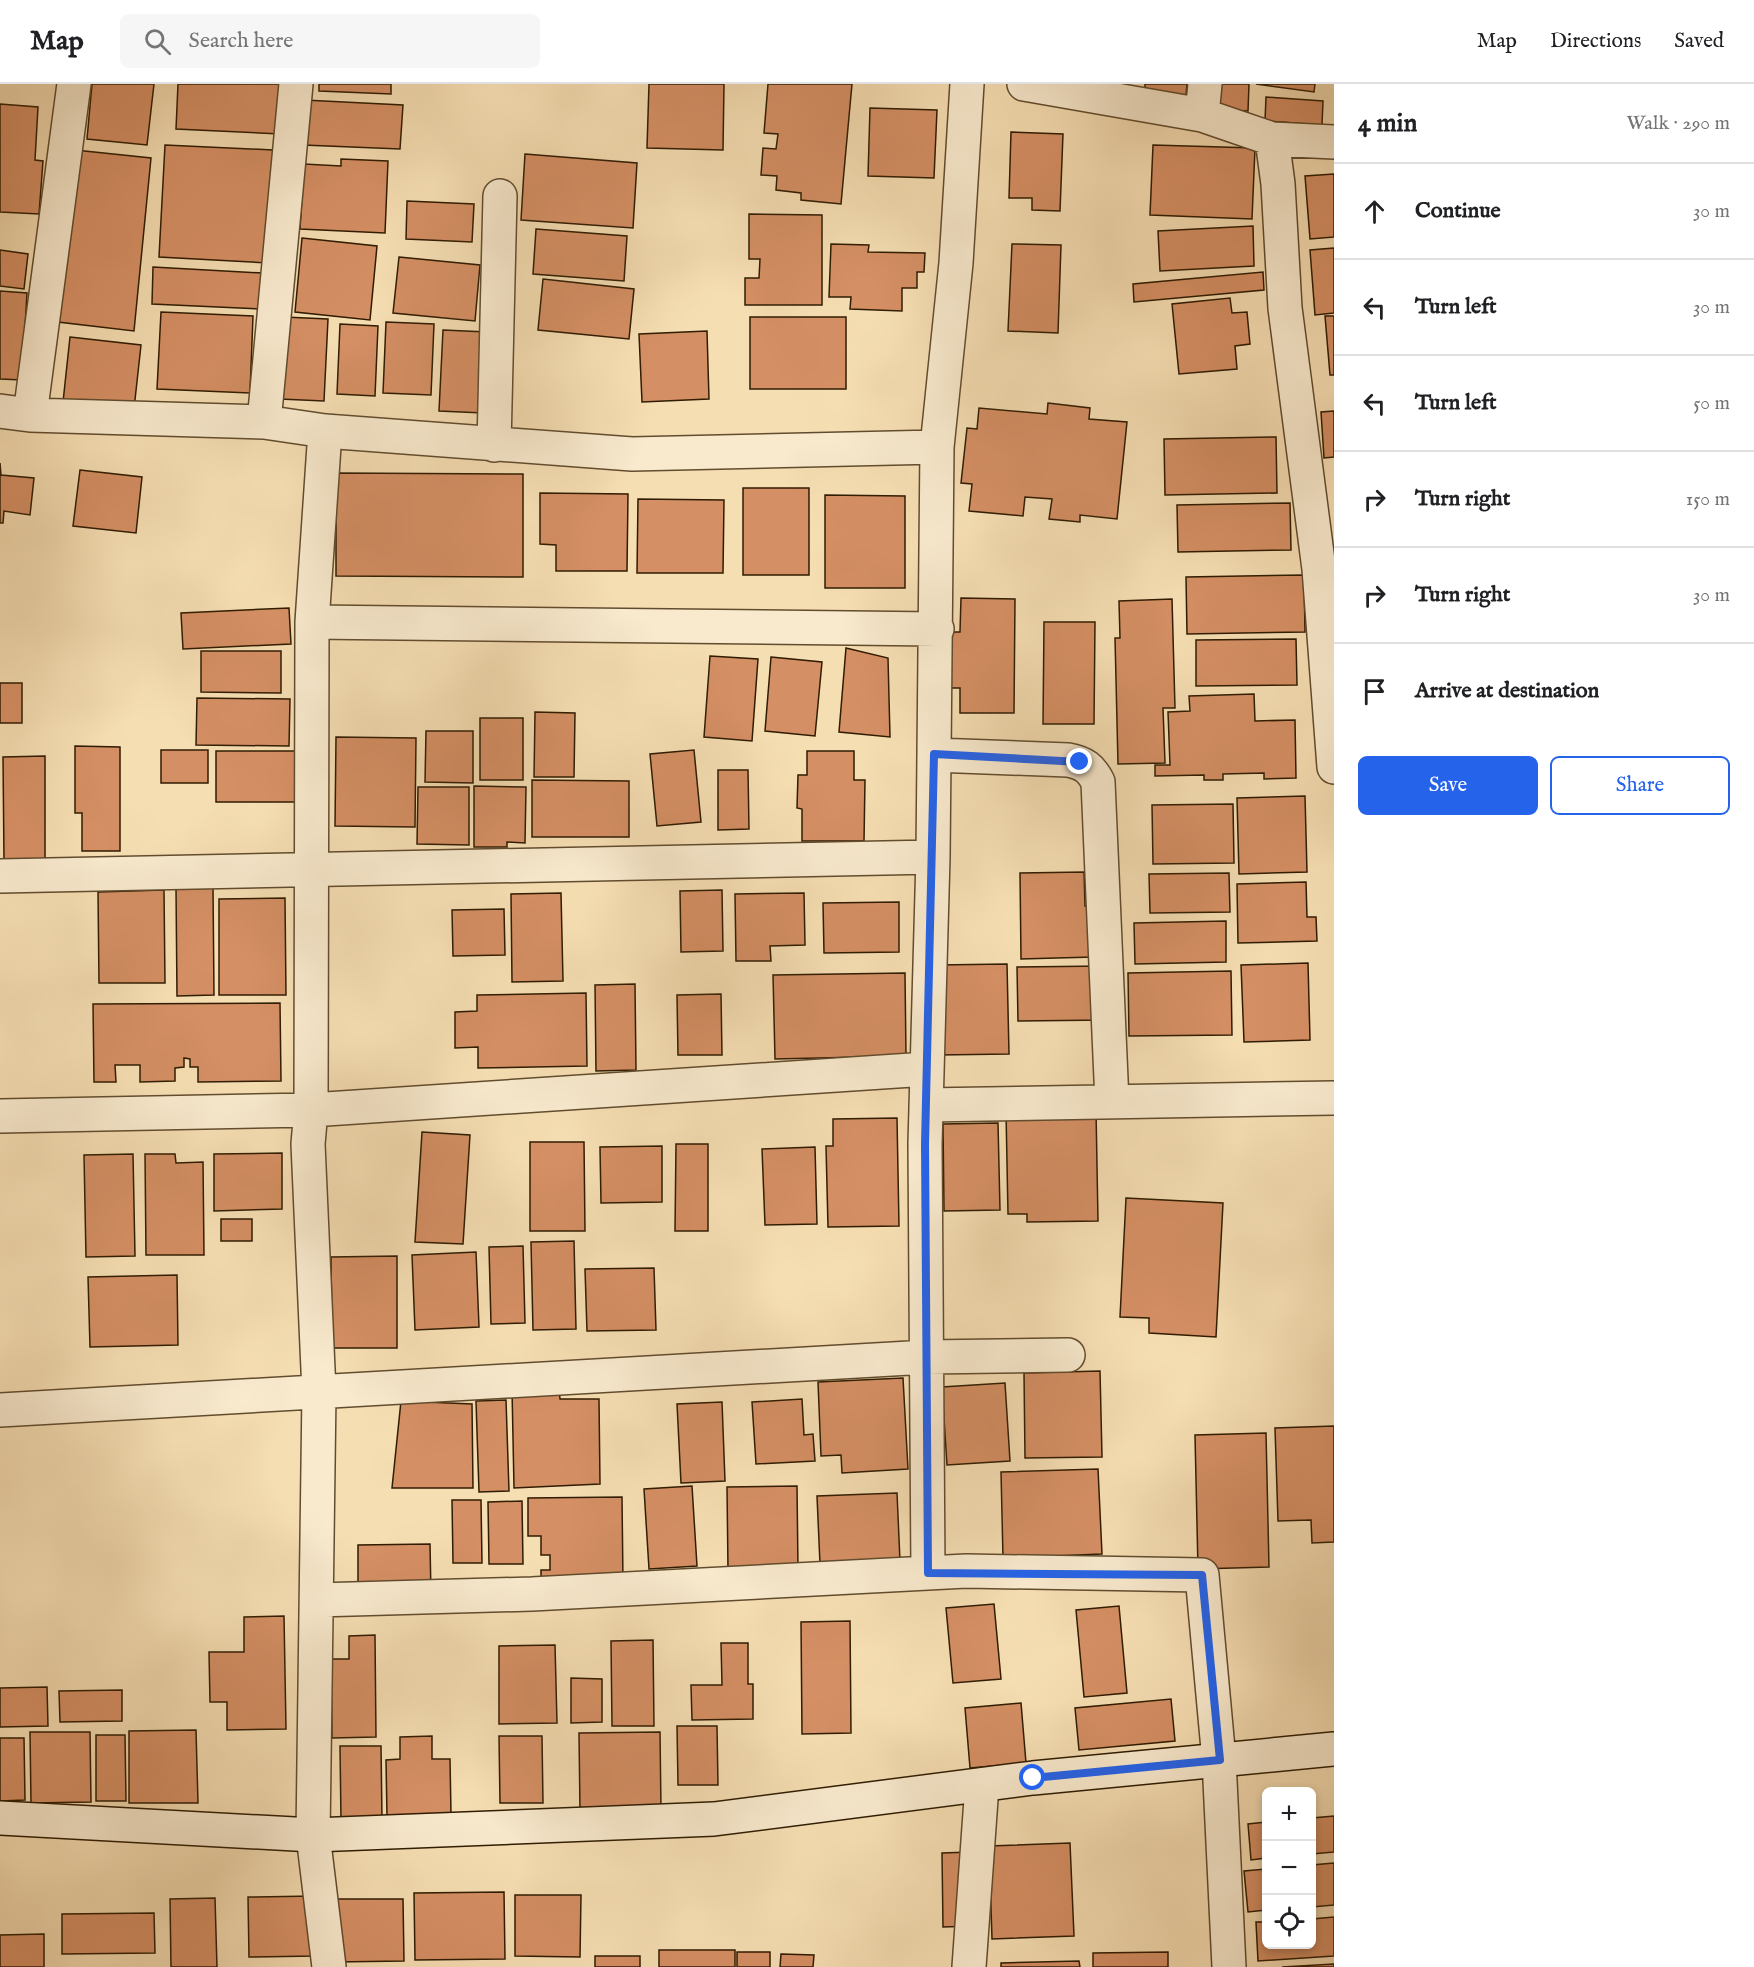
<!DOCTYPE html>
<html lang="en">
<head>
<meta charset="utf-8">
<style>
	body { margin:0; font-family:"IM FELL English",serif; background:#f6f6f6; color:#202124 }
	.controls { position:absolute; right:18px; bottom:18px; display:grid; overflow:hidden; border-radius:9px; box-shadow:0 3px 9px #0003 }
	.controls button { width:54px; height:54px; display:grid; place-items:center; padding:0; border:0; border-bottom:2px solid #e0e0e0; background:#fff; color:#202124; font:30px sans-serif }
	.stop { position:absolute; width:18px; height:18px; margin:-14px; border:4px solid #2563eb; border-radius:50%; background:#fff }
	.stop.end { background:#2563eb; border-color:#fff; box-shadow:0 2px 6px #0008 }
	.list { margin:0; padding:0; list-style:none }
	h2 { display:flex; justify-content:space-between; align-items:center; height:78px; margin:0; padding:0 24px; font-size:26px }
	h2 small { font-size:20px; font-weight:400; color:#757577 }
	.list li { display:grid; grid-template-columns:39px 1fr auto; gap:18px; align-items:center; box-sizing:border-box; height:96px; padding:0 24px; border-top:2px solid #e0e0e0 }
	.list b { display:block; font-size:22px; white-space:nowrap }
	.list em { font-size:20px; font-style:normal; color:#757577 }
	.actions { display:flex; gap:12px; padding:18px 24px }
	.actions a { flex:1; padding:14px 0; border:2px solid #2563eb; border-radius:9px; text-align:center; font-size:21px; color:#2563eb }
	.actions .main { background:#2563eb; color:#fff }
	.icon { flex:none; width:33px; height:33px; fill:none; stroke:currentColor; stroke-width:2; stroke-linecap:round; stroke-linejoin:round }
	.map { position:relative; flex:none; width:1334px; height:1883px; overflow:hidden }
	header { display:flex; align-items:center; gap:36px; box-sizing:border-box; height:84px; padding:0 30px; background:#fff; border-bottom:2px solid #e0e0e0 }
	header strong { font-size:28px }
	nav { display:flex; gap:33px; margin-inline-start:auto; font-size:21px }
	.search { width:420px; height:54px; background:#f6f6f6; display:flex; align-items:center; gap:15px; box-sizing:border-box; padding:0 21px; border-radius:9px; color:#757577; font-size:22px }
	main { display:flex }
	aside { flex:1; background:#fff }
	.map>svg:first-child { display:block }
	.building { fill:#d58f64; stroke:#2f1c02; stroke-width:1.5 }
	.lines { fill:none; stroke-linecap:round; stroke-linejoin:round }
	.street-casing { stroke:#614c2e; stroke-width:36 }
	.secondary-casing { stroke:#2f1c02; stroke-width:36 }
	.street { stroke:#f9eace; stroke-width:33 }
	.secondary { stroke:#f9eace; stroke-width:33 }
	.route { stroke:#2563eb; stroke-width:8 }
</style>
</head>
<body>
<header>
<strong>Map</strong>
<div class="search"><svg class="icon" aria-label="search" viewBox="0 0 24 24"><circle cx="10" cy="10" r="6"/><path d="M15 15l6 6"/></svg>Search here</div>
<nav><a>Map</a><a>Directions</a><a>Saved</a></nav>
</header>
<main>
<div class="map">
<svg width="1334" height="1883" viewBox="0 0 1334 1883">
	<rect width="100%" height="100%" fill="#f6deb3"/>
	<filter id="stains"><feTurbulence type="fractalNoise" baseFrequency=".00333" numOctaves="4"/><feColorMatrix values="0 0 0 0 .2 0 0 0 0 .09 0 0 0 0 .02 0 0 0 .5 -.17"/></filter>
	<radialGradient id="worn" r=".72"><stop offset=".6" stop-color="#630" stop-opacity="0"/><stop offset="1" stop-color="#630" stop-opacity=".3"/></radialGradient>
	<path class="building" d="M 92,0 L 154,0 L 147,61 L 87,55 Z
		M 178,0 L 282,0 L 280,50 L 176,45 Z
		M 319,0 L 391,0 L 391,10 L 319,7 Z
		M 649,0 L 724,0 L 723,66 L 647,64 Z
		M 768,0 L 852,0 L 841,120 L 801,116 L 801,109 L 776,106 L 777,92 L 761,91 L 763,64 L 776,65 L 778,50 L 764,49 Z
		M 1145,0 L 1187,0 L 1186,11 L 1145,7 Z
		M 1218,0 L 1249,0 L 1248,27 L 1218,26 Z
		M 1256,0 L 1315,0 L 1314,8 Z
		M 1266,13 L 1323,17 L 1322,41 L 1265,37 Z
		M 304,16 L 403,21 L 400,65 L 303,61 Z
		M 0,20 L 38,23 L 35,76 L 43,77 L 39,130 L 0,128 Z
		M 870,24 L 937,26 L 934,94 L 868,92 Z
		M 1011,48 L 1063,50 L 1060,127 L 1032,126 L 1032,114 L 1009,114 Z
		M 165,61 L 273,66 L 268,179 L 159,173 Z
		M 1153,61 L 1255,64 L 1252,135 L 1150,131 Z
		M 75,66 L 151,74 L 134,247 L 58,238 Z
		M 525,70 L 637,79 L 633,144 L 521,136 Z
		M 341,75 L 388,77 L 385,149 L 300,145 L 304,80 L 341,82 Z
		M 1334,90 L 1334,153 L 1310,155 L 1305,92 Z
		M 407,117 L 474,120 L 472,158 L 406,155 Z
		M 749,130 L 822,131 L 822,221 L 745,221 L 745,194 L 759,194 L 760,175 L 749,175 Z
		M 1253,142 L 1254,182 L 1160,187 L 1158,147 Z
		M 536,145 L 627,152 L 624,197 L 533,190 Z
		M 302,154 L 377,162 L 370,236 L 295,228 Z
		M 831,160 L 869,161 L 868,168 L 925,169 L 924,188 L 917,188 L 917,204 L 902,204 L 902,227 L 850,225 L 851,213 L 829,213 Z
		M 1012,160 L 1061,161 L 1058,249 L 1008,247 Z
		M 1334,164 L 1334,229 L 1315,231 L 1310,166 Z
		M 0,166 L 28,170 L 24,205 L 0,202 Z
		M 399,173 L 480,181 L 475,237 L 393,229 Z
		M 153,183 L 262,189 L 260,225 L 152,220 Z
		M 1263,188 L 1264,206 L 1134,218 L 1133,200 Z
		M 543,195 L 634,205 L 629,255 L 538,246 Z
		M 0,207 L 27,209 L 22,296 L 0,295 Z
		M 1230,214 L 1232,229 L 1247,228 L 1250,260 L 1235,262 L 1237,285 L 1179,290 L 1172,220 Z
		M 161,228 L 253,232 L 250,309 L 157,305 Z
		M 1325,232 L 1334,232 L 1334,291 L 1330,291 Z
		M 284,233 L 328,235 L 324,317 L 280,315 Z
		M 750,233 L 846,233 L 846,305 L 750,305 Z
		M 386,238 L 434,240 L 431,311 L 383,309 Z
		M 340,240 L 378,242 L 375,312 L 337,310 Z
		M 443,246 L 487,248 L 483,329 L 439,327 Z
		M 707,247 L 709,315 L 642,318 L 639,250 Z
		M 70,253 L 141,261 L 134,325 L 63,318 Z
		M 1048,319 L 1090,324 L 1089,335 L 1127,338 L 1117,435 L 1080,431 L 1080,438 L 1049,435 L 1052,415 L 1025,413 L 1023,432 L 969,427 L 972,400 L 961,399 L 967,344 L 977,345 L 979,324 L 1047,330 Z
		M 1334,327 L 1334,373 L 1324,374 L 1321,328 Z
		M 1276,353 L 1277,409 L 1165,411 L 1164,355 Z
		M 0,379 L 1,391 L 34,394 L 30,431 L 4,427 L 3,439 L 0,439 Z
		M 80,386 L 142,393 L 136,449 L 73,442 Z
		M 336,389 L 523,390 L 523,493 L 336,492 Z
		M 743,404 L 809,404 L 809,491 L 743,491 Z
		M 540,409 L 628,410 L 627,487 L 556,487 L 556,461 L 540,460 Z
		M 825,411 L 905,412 L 905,504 L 825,504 Z
		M 638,415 L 724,416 L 723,489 L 637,489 Z
		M 1290,419 L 1291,466 L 1178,468 L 1177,421 Z
		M 1304,491 L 1305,548 L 1187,550 L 1186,493 Z
		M 961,514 L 1015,515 L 1014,629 L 960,629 L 960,604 L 950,604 L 951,548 L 960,548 Z
		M 1172,515 L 1175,624 L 1163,624 L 1165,679 L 1118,680 L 1115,554 L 1120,554 L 1119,517 Z
		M 289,524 L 291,560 L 183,565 L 181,529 Z
		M 1044,538 L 1095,538 L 1094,640 L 1043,640 Z
		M 1296,555 L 1297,601 L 1196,602 L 1196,556 Z
		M 846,564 L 888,574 L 890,653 L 839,648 Z
		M 201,567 L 281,567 L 281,609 L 201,608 Z
		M 710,572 L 758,575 L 752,657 L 704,653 Z
		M 771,573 L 822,578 L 815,652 L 765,647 Z
		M 0,599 L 22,599 L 22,639 L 0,639 Z
		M 1254,610 L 1255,637 L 1295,636 L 1296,694 L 1264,695 L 1264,689 L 1223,690 L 1223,696 L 1204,696 L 1204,691 L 1155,692 L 1155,681 L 1170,681 L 1168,628 L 1190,627 L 1189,612 Z
		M 197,614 L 290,615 L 289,662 L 196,661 Z
		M 535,628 L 575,629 L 574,693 L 534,693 Z
		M 480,634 L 523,634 L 523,696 L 480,696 Z
		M 426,647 L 473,647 L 473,699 L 425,698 Z
		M 336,653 L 416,654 L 415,743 L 335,742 Z
		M 75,662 L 120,663 L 120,767 L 82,767 L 82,729 L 75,729 Z
		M 161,666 L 208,666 L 208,699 L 161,699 Z
		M 694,666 L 701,738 L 657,742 L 650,670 Z
		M 216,667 L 295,667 L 295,718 L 216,718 Z
		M 807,667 L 854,667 L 854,696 L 865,696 L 864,757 L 802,757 L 802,725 L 797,724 L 798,691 L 807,691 Z
		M 45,672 L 45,777 L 4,777 L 3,673 Z
		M 718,686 L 748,686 L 749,745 L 718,746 Z
		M 532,696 L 629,697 L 629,753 L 532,753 Z
		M 474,702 L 526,703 L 525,759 L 507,758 L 507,763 L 474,763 Z
		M 418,703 L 469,703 L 469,761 L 417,760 Z
		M 1305,712 L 1307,788 L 1239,790 L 1237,714 Z
		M 1233,720 L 1234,779 L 1153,780 L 1152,721 Z
		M 1084,788 L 1085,822 L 1092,822 L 1093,873 L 1021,875 L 1020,789 Z
		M 1229,789 L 1230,828 L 1150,829 L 1149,790 Z
		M 1306,798 L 1307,833 L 1316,833 L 1317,857 L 1238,859 L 1237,800 Z
		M 213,803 L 214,911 L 177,912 L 176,804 Z
		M 164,806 L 165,899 L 99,899 L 98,808 Z
		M 722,806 L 723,867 L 681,868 L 680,807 Z
		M 561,809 L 563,897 L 512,898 L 511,810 Z
		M 804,809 L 805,861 L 770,862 L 771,877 L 736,877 L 735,810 Z
		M 285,814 L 286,911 L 219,911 L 219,815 Z
		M 899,818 L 899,868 L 824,869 L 823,819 Z
		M 504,825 L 505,871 L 453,872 L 452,826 Z
		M 1226,837 L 1226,878 L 1135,880 L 1134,839 Z
		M 1308,879 L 1310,956 L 1244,958 L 1241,881 Z
		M 1007,880 L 1009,970 L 938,971 L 937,881 Z
		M 1105,882 L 1106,936 L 1018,937 L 1017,883 Z
		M 1231,887 L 1232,951 L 1129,952 L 1128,889 Z
		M 905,889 L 906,972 L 775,975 L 773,891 Z
		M 635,900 L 636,986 L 596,987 L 595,901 Z
		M 586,909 L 587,982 L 478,984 L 478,963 L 455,964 L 455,928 L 477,927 L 477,911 Z
		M 721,910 L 722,971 L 678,971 L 677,911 Z
		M 280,919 L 281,997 L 198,998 L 198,983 L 190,983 L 190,975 L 184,974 L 184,983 L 175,984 L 175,997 L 140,998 L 140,981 L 115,981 L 116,998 L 94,998 L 93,920 Z
		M 1096,1026 L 1098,1137 L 1027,1138 L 1027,1130 L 1008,1130 L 1006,1028 Z
		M 897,1034 L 899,1142 L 828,1143 L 826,1062 L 833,1062 L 833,1035 Z
		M 998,1039 L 1000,1126 L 944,1127 L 943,1040 Z
		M 422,1048 L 470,1051 L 463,1160 L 415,1158 Z
		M 530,1058 L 584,1058 L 585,1147 L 530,1147 Z
		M 676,1060 L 708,1060 L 708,1147 L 675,1147 Z
		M 662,1062 L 662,1118 L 601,1119 L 600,1063 Z
		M 815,1063 L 817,1140 L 765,1141 L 762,1065 Z
		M 282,1069 L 282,1125 L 214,1127 L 214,1070 Z
		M 133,1070 L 135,1172 L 86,1173 L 84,1071 Z
		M 145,1070 L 175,1070 L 176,1079 L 203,1078 L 204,1171 L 146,1171 Z
		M 1126,1114 L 1223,1119 L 1216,1253 L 1149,1249 L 1149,1234 L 1120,1233 Z
		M 221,1135 L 252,1135 L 252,1157 L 221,1157 Z
		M 574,1157 L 576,1245 L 533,1246 L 531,1158 Z
		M 523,1162 L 525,1239 L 491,1240 L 489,1163 Z
		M 476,1168 L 479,1243 L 415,1246 L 412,1171 Z
		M 397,1172 L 397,1264 L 332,1264 L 331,1173 Z
		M 654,1184 L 656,1246 L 587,1247 L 585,1185 Z
		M 177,1191 L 178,1261 L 90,1263 L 88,1193 Z
		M 1100,1287 L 1102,1373 L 1025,1374 L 1024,1289 Z
		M 903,1294 L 908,1385 L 842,1389 L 841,1371 L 821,1372 L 818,1298 Z
		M 1005,1299 L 1010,1377 L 947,1381 L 942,1303 Z
		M 559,1304 L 560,1315 L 599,1315 L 600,1400 L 514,1404 L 512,1305 Z
		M 802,1315 L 804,1351 L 813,1350 L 815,1377 L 756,1380 L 752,1318 Z
		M 506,1316 L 509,1407 L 479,1408 L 476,1317 Z
		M 401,1317 L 472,1320 L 473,1404 L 392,1404 Z
		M 722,1318 L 725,1397 L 681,1399 L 677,1320 Z
		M 1334,1342 L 1334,1458 L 1312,1459 L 1311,1436 L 1278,1437 L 1275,1344 Z
		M 1266,1349 L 1269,1483 L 1198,1485 L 1195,1351 Z
		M 1098,1385 L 1102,1470 L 1003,1474 L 1001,1388 Z
		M 692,1402 L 697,1482 L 649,1485 L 644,1405 Z
		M 797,1402 L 798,1485 L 728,1486 L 727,1403 Z
		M 897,1409 L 900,1477 L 820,1480 L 817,1412 Z
		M 622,1413 L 623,1498 L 541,1499 L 541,1486 L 550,1486 L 550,1471 L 541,1471 L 541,1452 L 528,1452 L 528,1414 Z
		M 452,1416 L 481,1416 L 482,1479 L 453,1479 Z
		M 522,1417 L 523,1480 L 489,1480 L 488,1418 Z
		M 430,1460 L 431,1511 L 358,1507 L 358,1461 Z
		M 994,1520 L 1001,1595 L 953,1599 L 946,1524 Z
		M 1119,1522 L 1127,1609 L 1084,1613 L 1076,1526 Z
		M 284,1532 L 286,1645 L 227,1646 L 227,1618 L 210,1618 L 209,1568 L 244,1568 L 244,1533 Z
		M 850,1537 L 851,1649 L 802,1650 L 801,1538 Z
		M 375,1551 L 376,1653 L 332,1654 L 331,1575 L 349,1575 L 349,1552 Z
		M 653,1556 L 654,1642 L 612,1642 L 611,1557 Z
		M 721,1559 L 748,1559 L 748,1600 L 753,1600 L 753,1635 L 692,1636 L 691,1601 L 722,1601 Z
		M 555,1561 L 557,1639 L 499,1640 L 499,1562 Z
		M 571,1594 L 602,1595 L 602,1638 L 571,1639 Z
		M 47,1603 L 48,1642 L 0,1643 L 0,1604 Z
		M 122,1606 L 122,1637 L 60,1638 L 59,1607 Z
		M 1171,1615 L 1175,1657 L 1079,1666 L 1075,1624 Z
		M 1021,1619 L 1026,1679 L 970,1684 L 965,1624 Z
		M 677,1642 L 717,1642 L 718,1701 L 678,1701 Z
		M 196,1646 L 198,1719 L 129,1719 L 129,1647 Z
		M 30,1648 L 90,1648 L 91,1718 L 31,1719 Z
		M 660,1648 L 661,1726 L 580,1727 L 579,1649 Z
		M 96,1651 L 125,1651 L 126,1717 L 96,1717 Z
		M 432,1652 L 432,1675 L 450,1675 L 451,1731 L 387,1732 L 386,1676 L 400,1675 L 400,1653 Z
		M 499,1652 L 542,1652 L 543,1719 L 500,1719 Z
		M 0,1654 L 24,1654 L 25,1716 L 0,1717 Z
		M 340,1662 L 381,1662 L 382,1736 L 341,1737 Z
		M 1334,1732 L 1334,1768 L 1312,1770 L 1312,1734 Z
		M 1266,1738 L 1266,1774 L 1251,1776 L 1248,1740 Z
		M 1070,1759 L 1074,1852 L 992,1855 L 989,1762 Z
		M 971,1768 L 972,1842 L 943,1843 L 942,1769 Z
		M 1334,1779 L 1334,1821 L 1312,1823 L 1312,1781 Z
		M 1266,1785 L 1266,1826 L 1248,1828 L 1244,1787 Z
		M 504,1808 L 505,1875 L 415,1876 L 414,1809 Z
		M 515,1811 L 581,1811 L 580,1873 L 515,1872 Z
		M 314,1812 L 314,1872 L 249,1873 L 248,1813 Z
		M 215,1814 L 217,1883 L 171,1883 L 170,1815 Z
		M 333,1815 L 403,1815 L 404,1877 L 334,1878 Z
		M 154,1829 L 155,1869 L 62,1870 L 62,1830 Z
		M 1334,1833 L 1334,1872 L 1258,1877 L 1256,1838 L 1266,1838 L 1266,1860 L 1312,1860 L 1312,1835 Z
		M 44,1850 L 44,1883 L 0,1883 L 0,1851 Z
		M 659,1866 L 735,1866 L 735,1883 L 659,1883 Z
		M 737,1868 L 770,1868 L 770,1883 L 737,1883 Z
		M 1168,1868 L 1168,1883 L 1093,1883 L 1093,1869 Z
		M 781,1870 L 814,1871 L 813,1883 L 780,1883 Z
		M 595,1872 L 640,1872 L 640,1883 L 595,1883 Z
		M 1079,1877 L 1080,1883 L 1001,1883 L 1001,1879 Z
		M 1334,1880 L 1334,1883 L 1282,1883 Z"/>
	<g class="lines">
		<g class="street-casing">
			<path id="street" d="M 1024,0 L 1202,31 L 1272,55 L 1334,58
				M 1202,31 L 1205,0
				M 1272,55 L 1278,100 L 1285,224 L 1319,485 L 1334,683
				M 0,327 L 30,331 L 264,338 L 325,347 L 632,370 L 937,363 L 933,773 L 925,1060 L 928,1489
				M 30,331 L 74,0
				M 264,338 L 296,0
				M 325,347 L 312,538 L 311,1026 L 308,1060 L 319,1308 L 313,1751 L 329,1883
				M 494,361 L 500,112
				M 937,363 L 956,179 L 967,0
				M 312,538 L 937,545
				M 934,671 L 1068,676 C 1084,679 1091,684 1098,698 L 1112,1018
				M 0,792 L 933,773
				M 926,1021 L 1334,1014
				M 0,1032 L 311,1026 L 927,985
				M 0,1326 L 927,1273 L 1068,1271
				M 317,1516 L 532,1510 L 966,1487 L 1202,1491 L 1219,1676 L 1229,1883
				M 969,1883 L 982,1701"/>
		</g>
		<g class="secondary-casing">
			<path id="secondary" d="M 0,1734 L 313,1751 L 714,1735 L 1033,1694 L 1334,1665"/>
		</g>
		<use href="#street" class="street"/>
		<use href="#secondary" class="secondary"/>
	</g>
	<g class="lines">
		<path class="route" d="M 1033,1694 L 1220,1676 L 1202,1491 L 928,1489 L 925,1060 L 934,670 L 1080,678"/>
	</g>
	<rect width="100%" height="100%" filter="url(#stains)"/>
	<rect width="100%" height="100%" fill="url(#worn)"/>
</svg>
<div class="controls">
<button>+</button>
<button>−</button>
<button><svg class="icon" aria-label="locate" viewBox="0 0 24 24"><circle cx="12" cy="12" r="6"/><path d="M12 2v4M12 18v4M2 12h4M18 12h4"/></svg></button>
</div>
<div class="stop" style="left:1033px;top:1694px"></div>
<div class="stop end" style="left:1080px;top:678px"></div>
</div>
<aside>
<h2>4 min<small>Walk · 290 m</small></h2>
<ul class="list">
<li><svg class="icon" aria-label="ahead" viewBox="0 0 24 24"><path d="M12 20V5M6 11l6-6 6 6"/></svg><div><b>Continue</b></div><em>30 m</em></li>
<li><svg class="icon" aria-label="left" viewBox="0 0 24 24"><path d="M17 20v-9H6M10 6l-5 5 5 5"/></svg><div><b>Turn left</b></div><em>30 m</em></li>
<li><svg class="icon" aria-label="left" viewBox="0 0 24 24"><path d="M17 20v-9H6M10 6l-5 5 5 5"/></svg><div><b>Turn left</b></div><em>50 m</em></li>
<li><svg class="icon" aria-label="right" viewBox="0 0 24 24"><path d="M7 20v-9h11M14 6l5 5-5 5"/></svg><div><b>Turn right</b></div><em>150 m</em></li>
<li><svg class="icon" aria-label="right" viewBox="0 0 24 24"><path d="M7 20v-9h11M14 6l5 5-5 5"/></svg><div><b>Turn right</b></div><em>30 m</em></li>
<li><svg class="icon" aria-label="arrive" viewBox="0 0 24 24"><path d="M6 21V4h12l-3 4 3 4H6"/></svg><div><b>Arrive at destination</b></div></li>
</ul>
<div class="actions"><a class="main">Save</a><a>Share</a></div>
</aside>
</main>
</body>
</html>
